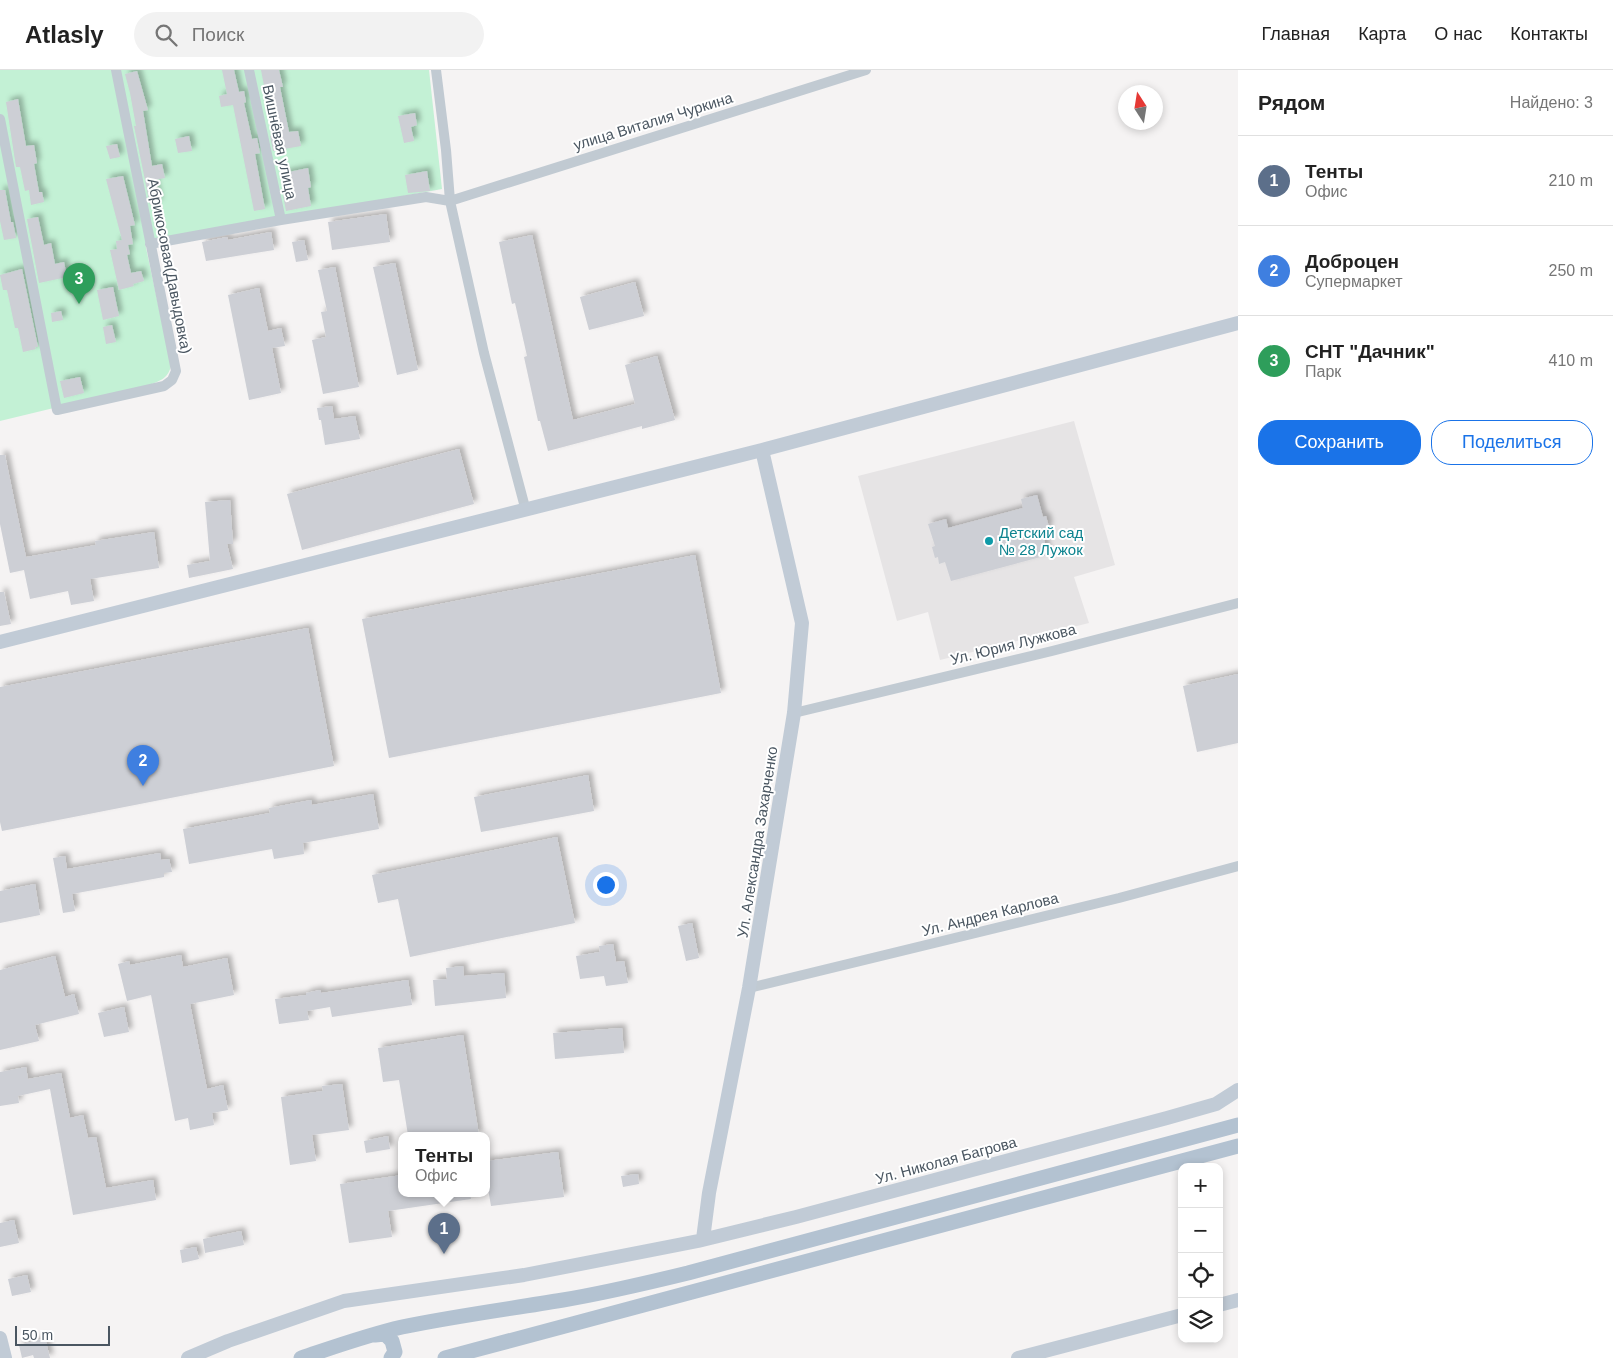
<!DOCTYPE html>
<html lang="ru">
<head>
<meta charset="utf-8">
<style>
	body { margin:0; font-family:Helvetica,sans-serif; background:#f2f2f2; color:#222 }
	.controls { position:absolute; right:15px; bottom:15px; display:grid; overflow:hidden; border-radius:10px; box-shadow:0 2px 8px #0003 }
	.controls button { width:45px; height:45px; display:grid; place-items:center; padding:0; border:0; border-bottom:1px solid #e0e0e0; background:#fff; color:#222; font:25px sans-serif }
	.compass { position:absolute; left:1118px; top:15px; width:45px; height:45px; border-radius:50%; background:#fff; box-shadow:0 2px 8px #0003; rotate:348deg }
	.scale { position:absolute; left:15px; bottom:12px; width:95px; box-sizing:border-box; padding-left:5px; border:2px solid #4a5661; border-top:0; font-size:14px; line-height:18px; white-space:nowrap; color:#4a5661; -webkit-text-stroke:4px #fff; paint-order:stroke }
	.you { position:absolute; left:605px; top:814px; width:18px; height:18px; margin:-12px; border:4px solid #fff; border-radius:50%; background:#1a73e8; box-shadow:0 0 0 8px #1a73e833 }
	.badge { display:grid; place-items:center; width:32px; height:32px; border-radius:50%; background:#1a73e8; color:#fff; font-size:16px; font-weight:700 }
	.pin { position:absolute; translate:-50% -41px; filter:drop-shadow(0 1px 2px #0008) }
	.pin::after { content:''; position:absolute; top:26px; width:18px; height:15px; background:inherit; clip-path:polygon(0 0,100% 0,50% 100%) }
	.popup { position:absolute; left:398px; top:1062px; width:92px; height:65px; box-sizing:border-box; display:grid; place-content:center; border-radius:10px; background:#fff; filter:drop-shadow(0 1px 4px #0005); font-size:16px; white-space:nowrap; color:#767676 }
	.popup b { font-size:19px; color:#222 }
	.popup::after { content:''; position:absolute; left:50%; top:100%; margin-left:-10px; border:10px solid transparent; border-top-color:#fff }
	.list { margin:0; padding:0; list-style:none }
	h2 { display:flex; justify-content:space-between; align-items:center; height:65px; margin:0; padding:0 20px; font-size:21px }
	h2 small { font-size:16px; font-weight:400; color:#767676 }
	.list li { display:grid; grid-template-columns:32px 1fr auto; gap:15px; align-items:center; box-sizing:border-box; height:90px; padding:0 20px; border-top:1px solid #e0e0e0 }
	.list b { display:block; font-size:19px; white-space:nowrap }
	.list p { margin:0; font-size:16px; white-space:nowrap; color:#767676 }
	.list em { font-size:16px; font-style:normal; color:#767676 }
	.actions { display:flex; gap:10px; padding:15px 20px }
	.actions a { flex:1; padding:11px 0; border:1px solid #1a73e8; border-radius:20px; text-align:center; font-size:18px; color:#1a73e8 }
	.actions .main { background:#1a73e8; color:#fff }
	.icon { flex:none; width:28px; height:28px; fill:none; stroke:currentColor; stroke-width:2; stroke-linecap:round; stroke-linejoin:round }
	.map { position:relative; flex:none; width:1238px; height:1288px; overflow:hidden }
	header { display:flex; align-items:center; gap:30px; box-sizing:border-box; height:70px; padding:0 25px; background:#fff; border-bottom:1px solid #e0e0e0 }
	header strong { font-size:24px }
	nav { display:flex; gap:28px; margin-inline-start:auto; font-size:18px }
	.search { width:350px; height:45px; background:#f2f2f2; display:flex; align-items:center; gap:12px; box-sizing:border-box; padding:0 18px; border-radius:28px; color:#767676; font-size:19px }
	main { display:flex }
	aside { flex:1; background:#fff }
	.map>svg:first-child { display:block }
	.education { fill:#e6e4e5 }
	.green { fill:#c3f1d5 }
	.building { fill:#cdcfd5; filter:url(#shadow) }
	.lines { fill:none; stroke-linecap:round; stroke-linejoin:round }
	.street { stroke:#c1cad2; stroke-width:10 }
	.secondary { stroke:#c1cbd6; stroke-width:14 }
	.primary { stroke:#b3c2d1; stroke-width:15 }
	.culture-dot { fill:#0f9aa8; stroke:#fff; stroke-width:2 }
	.labels { text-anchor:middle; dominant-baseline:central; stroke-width:4; stroke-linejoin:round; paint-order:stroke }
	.street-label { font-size:15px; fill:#4a5661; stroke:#fff }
	.culture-label { font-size:15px; fill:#0d838f; stroke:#fff; text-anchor:start }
</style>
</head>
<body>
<header>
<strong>Atlasly</strong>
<div class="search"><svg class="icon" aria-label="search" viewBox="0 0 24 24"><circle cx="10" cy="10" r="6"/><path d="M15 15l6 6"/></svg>Поиск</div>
<nav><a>Главная</a><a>Карта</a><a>О нас</a><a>Контакты</a></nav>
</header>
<main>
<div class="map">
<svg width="1238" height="1288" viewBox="0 0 1238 1288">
	<defs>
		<filter id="shadow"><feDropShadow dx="4" dy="-4" stdDeviation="2.5" flood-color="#0004"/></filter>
	</defs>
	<rect width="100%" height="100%" fill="#f5f3f3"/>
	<path class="education" d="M 1074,351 L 1115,495 L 1074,507 L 1089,553 L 940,590 L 928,542 L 897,551 L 858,406 Z"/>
	<path class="green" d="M 0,0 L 429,0 L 442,119 L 145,173 L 171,295 C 169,308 160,311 149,315 L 0,351 Z"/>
	<path class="building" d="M 222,0 L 234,0 L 239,22 L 244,21 L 246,32 L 244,33 L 252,69 L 257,68 L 260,83 L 255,84 L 265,139 L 254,141 L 233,35 L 221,37 L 219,26 L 227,24 Z
		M 261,0 L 279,0 L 283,17 L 280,17 L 289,62 L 298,61 L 301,76 L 273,81 L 270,66 L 276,65 L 272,41 L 269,42 Z
		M 137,1 L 148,40 L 143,41 L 152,96 L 162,94 L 165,108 L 154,110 L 159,133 L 150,135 L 134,56 L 136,56 L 130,23 L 125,4 Z
		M 18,29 L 26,76 L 34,75 L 37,93 L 34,94 L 39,122 L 42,122 L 44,132 L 31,135 L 29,120 L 25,121 L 20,97 L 16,97 L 6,32 Z
		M 415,43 L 417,55 L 411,57 L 414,71 L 404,73 L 398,46 Z
		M 189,66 L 192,81 L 178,83 L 175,69 Z
		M 117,74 L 120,87 L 110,89 L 106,76 Z
		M 308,98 L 311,117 L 308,118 L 311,136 L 286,141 L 283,125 L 288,124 L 284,103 Z
		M 427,101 L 430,121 L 408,123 L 405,105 Z
		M 123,106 L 135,155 L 130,156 L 133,174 L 128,175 L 130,184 L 127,185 L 131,203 L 141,201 L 144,211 L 133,214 L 134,216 L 119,220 L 110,180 L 117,179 L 116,171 L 122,170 L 106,109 Z
		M 0,120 L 5,120 L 11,152 L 13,152 L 16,168 L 4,170 L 0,151 Z
		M 386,144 L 390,172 L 332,180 L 328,152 Z
		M 38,147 L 44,175 L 51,173 L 55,194 L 64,192 L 67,207 L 39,213 L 27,149 Z
		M 271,162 L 274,180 L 206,191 L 202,172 L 227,167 L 228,170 Z
		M 532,165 L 573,350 L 635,334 L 625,295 L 657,286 L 675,350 L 642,359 L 642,356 L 548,381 L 540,351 L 538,351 L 524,287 L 527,286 L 515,233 L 512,234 L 499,172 Z
		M 304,170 L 308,190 L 296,192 L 292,172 Z
		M 395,193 L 418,300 L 397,305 L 373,197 Z
		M 335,197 L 359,317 L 323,324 L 312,270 L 326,267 L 321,242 L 327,241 L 318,200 Z
		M 22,199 L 38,277 L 35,277 L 36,279 L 23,282 L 18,258 L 15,258 L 7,220 L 3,220 L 0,205 Z
		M 635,212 L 644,246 L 589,260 L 580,227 Z
		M 113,217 L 119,246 L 103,250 L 97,220 Z
		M 259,218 L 268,261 L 281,258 L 285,276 L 272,278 L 281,323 L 249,330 L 228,225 Z
		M 61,241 L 63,250 L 52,252 L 51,243 Z
		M 112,255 L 116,272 L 106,274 L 103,257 Z
		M 80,307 L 84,323 L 64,328 L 60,311 Z
		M 332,336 L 334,349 L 355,346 L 360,369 L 325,375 L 321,350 L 319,350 L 317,338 Z
		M 459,379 L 474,434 L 302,480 L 287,424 Z
		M 0,385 L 5,385 L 26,487 L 96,475 L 95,471 L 154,462 L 159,498 L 90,509 L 94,531 L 71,535 L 68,521 L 30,529 L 24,500 L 10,503 L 0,454 Z
		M 1037,425 L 1043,447 L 1046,446 L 1049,457 L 1046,458 L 1048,464 L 1043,465 L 1048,485 L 951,511 L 945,492 L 939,494 L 938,487 L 935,488 L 932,477 L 935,476 L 928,454 L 946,449 L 948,458 L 1023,438 L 1021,429 Z
		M 230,430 L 233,474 L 227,474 L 233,499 L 189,508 L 187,495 L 210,491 L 205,432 Z
		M 695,485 L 721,623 L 389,688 L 362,549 Z
		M 0,522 L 4,522 L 11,554 L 0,556 Z
		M 308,558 L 334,696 L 2,761 L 0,752 L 0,617 Z
		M 1238,604 L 1238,673 L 1197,682 L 1183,616 Z
		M 588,705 L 594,741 L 481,762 L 474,727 Z
		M 373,724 L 379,759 L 303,773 L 304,784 L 274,789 L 272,779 L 189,794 L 183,759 L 270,743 L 269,738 L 311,730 L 312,735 Z
		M 557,767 L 575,853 L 410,887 L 398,829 L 378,833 L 372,805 Z
		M 160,783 L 161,790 L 169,789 L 172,802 L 164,803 L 164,807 L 72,824 L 75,841 L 63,843 L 53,788 L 65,786 L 67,799 Z
		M 35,814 L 40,845 L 0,853 L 0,821 Z
		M 692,853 L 699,888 L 686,891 L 678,856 Z
		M 613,874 L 616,892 L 624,891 L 628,913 L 606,916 L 604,906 L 580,909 L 576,886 L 600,882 L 599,876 Z
		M 181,885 L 183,897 L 227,888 L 234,925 L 190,934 L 207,1019 L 223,1015 L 228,1040 L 212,1043 L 214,1055 L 190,1060 L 188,1048 L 175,1051 L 151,925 L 127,931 L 118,894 L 129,891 L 130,895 Z
		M 55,886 L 65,927 L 74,924 L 79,944 L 35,955 L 39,971 L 0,980 L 0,900 Z
		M 463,896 L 464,906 L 504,903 L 506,928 L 435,936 L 433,910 L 447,909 L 446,898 Z
		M 408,910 L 412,935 L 332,947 L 330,937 L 307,941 L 309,950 L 279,954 L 275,929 L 306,925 L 306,923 L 320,920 L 321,923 Z
		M 124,937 L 129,962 L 104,967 L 98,943 Z
		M 622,958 L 624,983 L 555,989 L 553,963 Z
		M 463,965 L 479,1065 L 408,1065 L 399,1010 L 383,1012 L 378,978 Z
		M 26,997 L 28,1009 L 61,1003 L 70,1048 L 83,1045 L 88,1068 L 96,1067 L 106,1118 L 153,1110 L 156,1130 L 73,1145 L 50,1019 L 18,1026 L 19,1033 L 0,1036 L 0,1002 Z
		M 342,1014 L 349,1060 L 312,1065 L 316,1091 L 290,1095 L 281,1027 L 323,1021 L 322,1016 Z
		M 388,1066 L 390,1079 L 366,1083 L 364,1071 Z
		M 558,1082 L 564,1127 L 491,1136 L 486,1107 L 486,1091 Z
		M 638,1104 L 639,1114 L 623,1117 L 621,1106 Z
		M 402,1105 L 402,1123 L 470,1123 L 471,1129 L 388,1141 L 392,1167 L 349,1173 L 340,1114 Z
		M 14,1150 L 19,1173 L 0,1177 L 0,1153 Z
		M 241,1161 L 244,1175 L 205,1183 L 203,1169 Z
		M 196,1177 L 199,1189 L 182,1193 L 180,1180 Z
		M 27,1205 L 31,1222 L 12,1226 L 8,1209 Z
		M 45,1268 L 50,1288 L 34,1288 L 33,1285 L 22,1288 L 19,1275 Z"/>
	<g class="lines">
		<path class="street" d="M 249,0 L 281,150
			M 436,0 L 446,80 L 450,131 L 484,283 L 526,441
			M 0,49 L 57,340 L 164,316 L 172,310 L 176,301 L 116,0
			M 150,174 L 281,150 L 426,127 L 450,131 L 866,0
			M 794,643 L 1052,581 L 1238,533
			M 749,918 L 1119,828 L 1238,796"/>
		<path class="secondary" d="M 0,572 L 762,380 L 1238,253
			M 703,1169 L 709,1123 L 749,918 L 794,643 L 802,553 L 762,380
			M 1219,1235 L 1238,1230
			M 0,1268 L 5,1288
			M 188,1288 L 228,1271 L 344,1231 L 524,1205 L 698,1171 L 796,1147 L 1167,1048 L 1216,1034 L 1238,1020
			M 1018,1288 L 1182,1245"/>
		<path class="primary" d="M 375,1265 L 385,1264 L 392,1271 L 395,1282 L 391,1288
			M 301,1288 C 334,1277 367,1265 402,1257 C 455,1246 509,1239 563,1230 C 605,1223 647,1213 688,1203 L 1238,1055
			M 445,1288 L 1238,1076"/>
	</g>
	<circle class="culture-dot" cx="989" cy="471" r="5"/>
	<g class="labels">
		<g class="street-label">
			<text transform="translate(653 51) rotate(-17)">улица Виталия Чуркина</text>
			<text transform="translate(280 72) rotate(78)">Вишнёвая улица</text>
			<text transform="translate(170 196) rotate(79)">Абрикосовая(Давыдовка)</text>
			<text transform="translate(1013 574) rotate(-14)">Ул. Юрия Лужкова</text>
			<text transform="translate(757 772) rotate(-81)">Ул. Александра Захарченко</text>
			<text transform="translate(990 844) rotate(-14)">Ул. Андрея Карлова</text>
			<text transform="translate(946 1090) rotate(-15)">Ул. Николая Багрова</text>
		</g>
		<g class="culture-label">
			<text x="999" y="462">Детский сад<tspan x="999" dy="17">№ 28 Лужок</tspan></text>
		</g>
	</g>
</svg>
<div class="controls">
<button>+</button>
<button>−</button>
<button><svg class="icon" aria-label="locate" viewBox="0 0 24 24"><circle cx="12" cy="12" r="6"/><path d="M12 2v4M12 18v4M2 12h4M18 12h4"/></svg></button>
<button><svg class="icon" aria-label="layers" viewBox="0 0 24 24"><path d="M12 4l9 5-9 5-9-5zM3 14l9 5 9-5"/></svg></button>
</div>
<svg class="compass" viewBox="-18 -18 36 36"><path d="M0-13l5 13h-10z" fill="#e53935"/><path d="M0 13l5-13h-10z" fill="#767676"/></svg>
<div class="scale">50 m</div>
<div class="you"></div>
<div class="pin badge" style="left:444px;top:1184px;background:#5c6f8a">1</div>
<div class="popup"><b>Тенты</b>Офис</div>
<div class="pin badge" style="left:143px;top:716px;background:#3f7fe0">2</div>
<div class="pin badge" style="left:79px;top:234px;background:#2e9e5b">3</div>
</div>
<aside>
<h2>Рядом<small>Найдено: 3</small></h2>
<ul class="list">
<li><span class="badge" style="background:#5c6f8a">1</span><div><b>Тенты</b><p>Офис</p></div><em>210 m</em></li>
<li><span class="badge" style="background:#3f7fe0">2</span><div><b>Доброцен</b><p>Супермаркет</p></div><em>250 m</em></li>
<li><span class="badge" style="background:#2e9e5b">3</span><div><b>СНТ &quot;Дачник&quot;</b><p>Парк</p></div><em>410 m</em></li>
</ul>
<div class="actions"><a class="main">Сохранить</a><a>Поделиться</a></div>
</aside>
</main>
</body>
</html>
